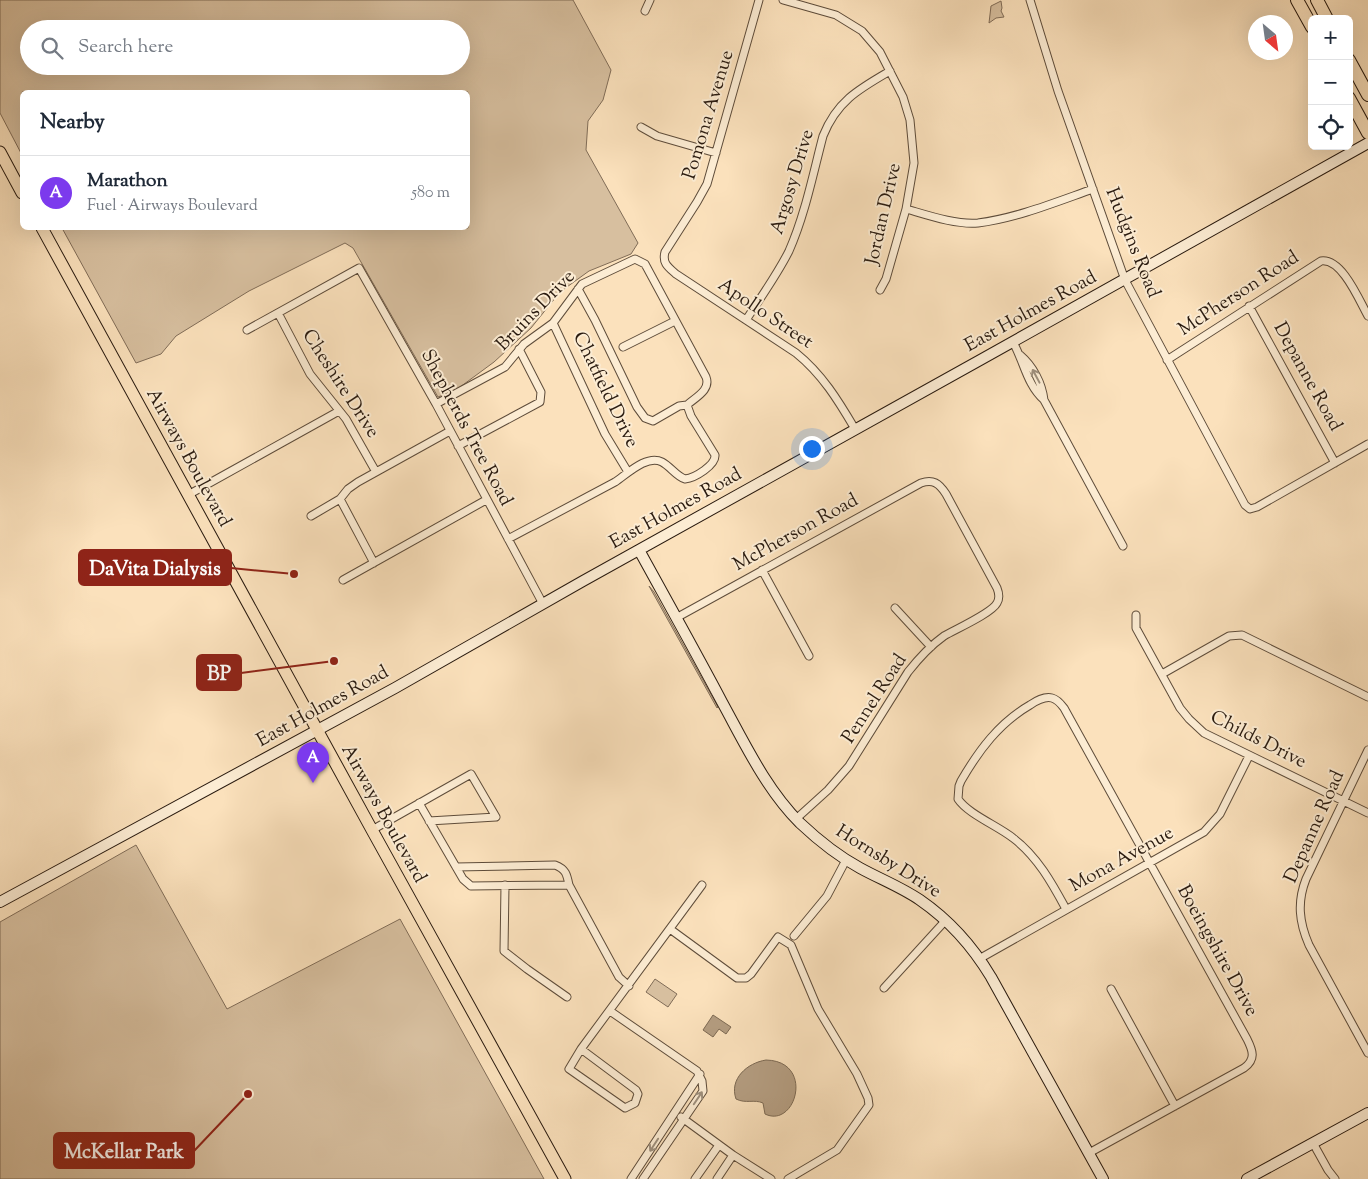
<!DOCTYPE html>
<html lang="en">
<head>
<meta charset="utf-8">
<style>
	body { margin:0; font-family:"Sorts Mill Goudy",serif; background:#f6f6f7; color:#1f2937 }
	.controls { position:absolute; right:15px; top:15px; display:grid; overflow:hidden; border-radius:8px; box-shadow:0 5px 20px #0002 }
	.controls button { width:45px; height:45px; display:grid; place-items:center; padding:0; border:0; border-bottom:1px solid #e0e1e3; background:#fff; color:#1f2937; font:25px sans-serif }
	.compass { position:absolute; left:1248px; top:15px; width:45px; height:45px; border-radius:50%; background:#fff; box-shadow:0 5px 20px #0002; rotate:151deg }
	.you { position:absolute; left:811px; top:448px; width:18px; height:18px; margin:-12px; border:4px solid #fff; border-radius:50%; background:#1a73e8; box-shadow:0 0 0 8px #1a73e833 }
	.badge { display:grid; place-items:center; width:32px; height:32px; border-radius:50%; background:#7c3aed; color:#fff; font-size:16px; font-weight:700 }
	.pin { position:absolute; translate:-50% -41px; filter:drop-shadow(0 1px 2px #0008) }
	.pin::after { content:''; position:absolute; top:26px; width:18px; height:15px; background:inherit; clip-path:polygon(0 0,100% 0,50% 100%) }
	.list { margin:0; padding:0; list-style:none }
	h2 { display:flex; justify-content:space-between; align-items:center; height:65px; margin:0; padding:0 20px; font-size:21px }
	h2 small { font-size:16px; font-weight:400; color:#747a83 }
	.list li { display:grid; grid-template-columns:32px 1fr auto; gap:15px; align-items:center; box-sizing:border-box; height:75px; padding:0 20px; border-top:1px solid #e0e1e3 }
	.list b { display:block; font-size:19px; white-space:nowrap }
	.list p { margin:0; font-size:16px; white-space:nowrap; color:#747a83 }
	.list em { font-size:16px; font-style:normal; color:#747a83 }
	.icon { flex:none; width:28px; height:28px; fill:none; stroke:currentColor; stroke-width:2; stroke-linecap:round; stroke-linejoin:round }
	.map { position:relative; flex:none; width:1368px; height:1179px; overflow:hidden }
	.search { position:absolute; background:#fff; box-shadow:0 5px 20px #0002; left:20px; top:20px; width:450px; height:55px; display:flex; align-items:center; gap:12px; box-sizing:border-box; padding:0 18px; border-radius:28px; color:#747a83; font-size:19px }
	.panel { position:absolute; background:#fff; box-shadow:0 5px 20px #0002; left:20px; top:90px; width:450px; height:140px; border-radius:8px }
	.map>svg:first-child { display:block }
	.green { fill:#d7bf9f; stroke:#806c57; fill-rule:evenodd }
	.water { fill:#b49d81; stroke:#7c6953 }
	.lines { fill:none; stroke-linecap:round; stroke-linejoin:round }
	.street-casing { stroke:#5e4c3a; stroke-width:9 }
	.secondary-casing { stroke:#291a0f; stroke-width:12 }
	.primary-casing { stroke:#291a0f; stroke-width:13 }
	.highway-casing { stroke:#291a0f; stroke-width:14 }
	.street { stroke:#fcecd3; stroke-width:7 }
	.secondary { stroke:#fcecd3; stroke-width:10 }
	.primary { stroke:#fbe1bc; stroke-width:11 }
	.highway { stroke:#fbe1bc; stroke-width:12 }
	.oneway { stroke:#9d8e7b }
	.labels { text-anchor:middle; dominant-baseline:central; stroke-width:4; stroke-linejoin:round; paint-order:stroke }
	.street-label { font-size:19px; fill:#291a0f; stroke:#fcecd3 }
	.leader { fill:none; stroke:#8f2418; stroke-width:2 }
	.callout-dot { fill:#8f2418; stroke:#fcecd3; stroke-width:2 }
	.callout { fill:#8f2418; stroke:#8f2418; stroke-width:2 }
	.callout-label { font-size:20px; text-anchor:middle; font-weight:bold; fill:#fff }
</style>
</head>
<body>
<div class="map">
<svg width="1368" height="1179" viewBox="0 0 1368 1179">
	<rect width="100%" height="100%" fill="#fbe1bc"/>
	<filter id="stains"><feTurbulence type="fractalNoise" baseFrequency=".004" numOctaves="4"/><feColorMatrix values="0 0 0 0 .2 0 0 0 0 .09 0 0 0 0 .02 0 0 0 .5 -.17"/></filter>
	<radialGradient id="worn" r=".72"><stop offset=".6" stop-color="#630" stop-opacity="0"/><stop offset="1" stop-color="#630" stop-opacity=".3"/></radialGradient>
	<path class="green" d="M 0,0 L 573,0 L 611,70 L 603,100 L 588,121 L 586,150 L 638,243 L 631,254 L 589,271 L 560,292 L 531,328 L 494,362 L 456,390 L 438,397 L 353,248 L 345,243 L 249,291 L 176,336 L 161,354 L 136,363 L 62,228 L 468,228 L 468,92 L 22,92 L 22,155 L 0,113 ZM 29,29 L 461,29 L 461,66 L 29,66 Z
		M 1001,1 L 1002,8 L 1001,11 L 1004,17 L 996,18 L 989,23 L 991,6 Z
		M 649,586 L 654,592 L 718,707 L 717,708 Z
		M 136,845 L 227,1009 L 400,919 L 544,1179 L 0,1179 L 0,922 Z
		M 655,979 L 677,994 L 668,1007 L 646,992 Z"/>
	<path class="water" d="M 713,1015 L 731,1027 L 726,1034 L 719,1029 L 713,1037 L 703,1030 Z
		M 766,1060 C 815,1061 796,1129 765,1114 L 763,1103 C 754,1099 746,1104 736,1099 C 729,1079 747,1063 766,1060 Z"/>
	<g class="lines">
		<g class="street-casing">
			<path id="street" d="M 759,0 L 707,184 L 697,202 L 665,252 C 662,263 668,267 676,274 L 796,353 C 822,374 838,400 855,429
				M 783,0 L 836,15 L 862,31 L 880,52 L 903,97 L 910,120 L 914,163 L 906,209 L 886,279 L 880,290
				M 1030,0 L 1058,91 L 1125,280 L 1245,505 L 1250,509 L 1257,507 L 1368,444
				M 645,11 L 650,0
				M 641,127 L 657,136 L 716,153
				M 906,209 C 927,215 956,225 978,223 C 1017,218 1056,202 1093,189
				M 578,289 L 595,320 L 637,407 L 645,418 L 653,421 L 679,406 L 687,405
				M 1249,306 L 1335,463
				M 278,313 L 310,374 L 346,419 L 376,472
				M 746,320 C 761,297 777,275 789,251 C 805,215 813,174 823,136 C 837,101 859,89 890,71
				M 553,323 L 605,434 L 628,472
				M 247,330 L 359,268 L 436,404 L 543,604
				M 1013,342 C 1024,362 1027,385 1044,400 L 1123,546
				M 623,347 L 675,321
				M 1020,355 C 1033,366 1042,383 1044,400
				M 1167,360 L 1321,261 C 1342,258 1359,300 1368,316
				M 436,404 L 505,367 L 524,344 L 553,323 L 582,284 L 635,259 L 645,264 L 706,377 C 711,390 696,397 687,405 L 691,416 L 715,455 C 716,465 695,478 685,479 C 676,476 671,467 662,462 C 647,454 627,474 615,482 L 508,539
				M 458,446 L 540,402 L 541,392 L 519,349
				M 188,495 L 339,411
				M 340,499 L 374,563
				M 311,516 L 340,499 L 348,489 L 358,482 L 450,431
				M 762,570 L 809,656
				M 343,580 L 486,500
				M 895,608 L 931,647
				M 1136,615 L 1136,628 L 1180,708 L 1189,719 L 1204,733 L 1368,813
				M 676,618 L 921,483 C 933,479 939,483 946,494 L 997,588 C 999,593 1000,598 997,603 C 992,613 956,629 944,636 C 930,646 919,658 908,672 L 849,766 L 828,790 L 796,819
				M 1162,674 L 1229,636 L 1242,635 L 1368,697
				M 1368,750 L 1306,879 C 1297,902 1299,922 1309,945 L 1368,1053
				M 419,803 L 463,879 L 471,886 L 569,885 L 619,977 L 629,986
				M 372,830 L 471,774 L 496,817 L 429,821
				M 456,867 L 555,865 C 566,869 567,875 569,885
				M 505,885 L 504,951 L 527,969 L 567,997
				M 1066,909 C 1052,883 1037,856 1013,838 C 998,826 968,814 958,799 L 959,786 L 961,781 C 979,750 999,723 1030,705 C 1036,701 1044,696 1052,698 C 1056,699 1061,704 1064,708 L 1247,1039 C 1253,1051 1256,1059 1244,1068 L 1089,1153
				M 670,929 L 737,978 L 746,978 L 751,974 L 778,937 L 791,945 L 818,1009 L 857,1074 L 868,1098 L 869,1105 L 837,1150 L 788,1179
				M 794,936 L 827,896 L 846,860
				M 979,959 L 1204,832 L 1220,814 L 1249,756
				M 884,988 L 946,920
				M 1111,989 L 1175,1106
				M 610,1011 L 697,1071 L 702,1081 L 703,1091 L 643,1179
				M 581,1049 L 636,1090 L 638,1094 L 635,1103 L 625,1108 L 569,1069 L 581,1049 L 702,885
				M 681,1117 L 733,1155 L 771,1179
				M 1313,1143 L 1328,1170 L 1335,1179
				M 631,1179 L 700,1074
				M 695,1179 L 719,1145
				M 717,1179 L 733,1155"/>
		</g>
		<g class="secondary-casing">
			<path id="secondary" d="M 639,550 C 667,601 695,651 722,702 C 745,744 766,789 800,823 C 818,840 838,856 860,868 C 880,879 901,887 920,900 C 949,920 973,947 991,977 L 1103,1179
				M 0,902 L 395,688 L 583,581 L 982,359 L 1368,143
				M 1247,1179 L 1368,1113"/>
		</g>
		<g class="primary-casing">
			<path id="primary" d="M 0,152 L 22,193
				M 42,228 L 372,830 L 565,1179"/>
		</g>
		<g class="highway-casing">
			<path id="highway" d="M 1297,0 L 1312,27
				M 1317,0 L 1327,19
				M 1349,60 L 1368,95
				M 1349,98 L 1368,133"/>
		</g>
		<use href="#street" class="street"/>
		<use href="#secondary" class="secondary"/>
		<use href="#primary" class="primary"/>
		<use href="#highway" class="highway"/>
	</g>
	<defs><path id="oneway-shaft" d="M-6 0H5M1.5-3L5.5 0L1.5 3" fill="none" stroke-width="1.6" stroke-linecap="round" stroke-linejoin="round" transform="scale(1.25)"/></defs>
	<g class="oneway">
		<use href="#oneway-shaft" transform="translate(1036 376) rotate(-118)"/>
		<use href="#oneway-shaft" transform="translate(698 1098) rotate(-56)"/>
		<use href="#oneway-shaft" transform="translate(654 1145) rotate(123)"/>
	</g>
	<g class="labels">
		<g class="street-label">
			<text transform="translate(709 115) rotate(-73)">Pomona Avenue</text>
			<text transform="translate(793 182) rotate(-73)">Argosy Drive</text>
			<text transform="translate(884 214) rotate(-77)">Jordan Drive</text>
			<text transform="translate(1132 243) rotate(68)">Hudgins Road</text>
			<text transform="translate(1239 294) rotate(-33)">McPherson Road</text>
			<text transform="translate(536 311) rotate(-46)">Bruins Drive</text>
			<text transform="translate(1031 312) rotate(-29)">East Holmes Road</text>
			<text transform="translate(765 314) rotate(34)">Apollo Street</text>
			<text transform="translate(1307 377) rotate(61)">Depanne Road</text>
			<text transform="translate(340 384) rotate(57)">Cheshire Drive</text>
			<text transform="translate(605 390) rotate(64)">Chatfield Drive</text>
			<text transform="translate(466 428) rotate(62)">Shepherds Tree Road</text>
			<text transform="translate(188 458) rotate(61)">Airways Boulevard</text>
			<text transform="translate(676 509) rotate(-29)">East Holmes Road</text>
			<text transform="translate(796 533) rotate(-29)">McPherson Road</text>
			<text transform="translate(875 699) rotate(-57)">Pennel Road</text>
			<text transform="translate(323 707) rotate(-29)">East Holmes Road</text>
			<text transform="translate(1258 740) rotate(27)">Childs Drive</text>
			<text transform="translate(383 814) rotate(61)">Airways Boulevard</text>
			<text transform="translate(1315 827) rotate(-66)">Depanne Road</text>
			<text transform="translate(1122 860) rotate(-29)">Mona Avenue</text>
			<text transform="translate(888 862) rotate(32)">Hornsby Drive</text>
			<text transform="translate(1217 951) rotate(61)">Boeingshire Drive</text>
		</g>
	</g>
	<path class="leader" d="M294 574L231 568M334 661L241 673M248 1094L194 1151"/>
	<g class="callout-dot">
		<circle cx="294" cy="574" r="5"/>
		<circle cx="334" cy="661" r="5"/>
		<circle cx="248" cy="1094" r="5"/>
	</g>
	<g class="callout">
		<rect x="79" y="550" width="152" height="35" rx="5"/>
		<rect x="197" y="655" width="44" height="35" rx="5"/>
		<rect x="54" y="1133" width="140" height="35" rx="5"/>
	</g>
	<g class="callout-label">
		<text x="155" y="575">DaVita Dialysis</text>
		<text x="219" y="680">BP</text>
		<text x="124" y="1158">McKellar Park</text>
	</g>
	<rect width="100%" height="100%" filter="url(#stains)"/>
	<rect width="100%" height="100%" fill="url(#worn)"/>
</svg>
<div class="controls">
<button>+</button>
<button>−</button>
<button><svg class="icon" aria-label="locate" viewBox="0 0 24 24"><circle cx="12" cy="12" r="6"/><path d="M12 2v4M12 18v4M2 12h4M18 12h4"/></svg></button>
</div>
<svg class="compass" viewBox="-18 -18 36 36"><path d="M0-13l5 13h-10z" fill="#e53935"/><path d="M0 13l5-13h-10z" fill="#747a83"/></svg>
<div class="you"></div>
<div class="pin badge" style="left:313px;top:783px">A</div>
<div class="search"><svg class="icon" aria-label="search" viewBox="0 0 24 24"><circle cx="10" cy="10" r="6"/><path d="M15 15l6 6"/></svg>Search here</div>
<section class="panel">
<h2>Nearby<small></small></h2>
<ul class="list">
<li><span class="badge">A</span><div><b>Marathon</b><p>Fuel · Airways Boulevard</p></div><em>580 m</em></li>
</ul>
</section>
</div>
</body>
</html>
